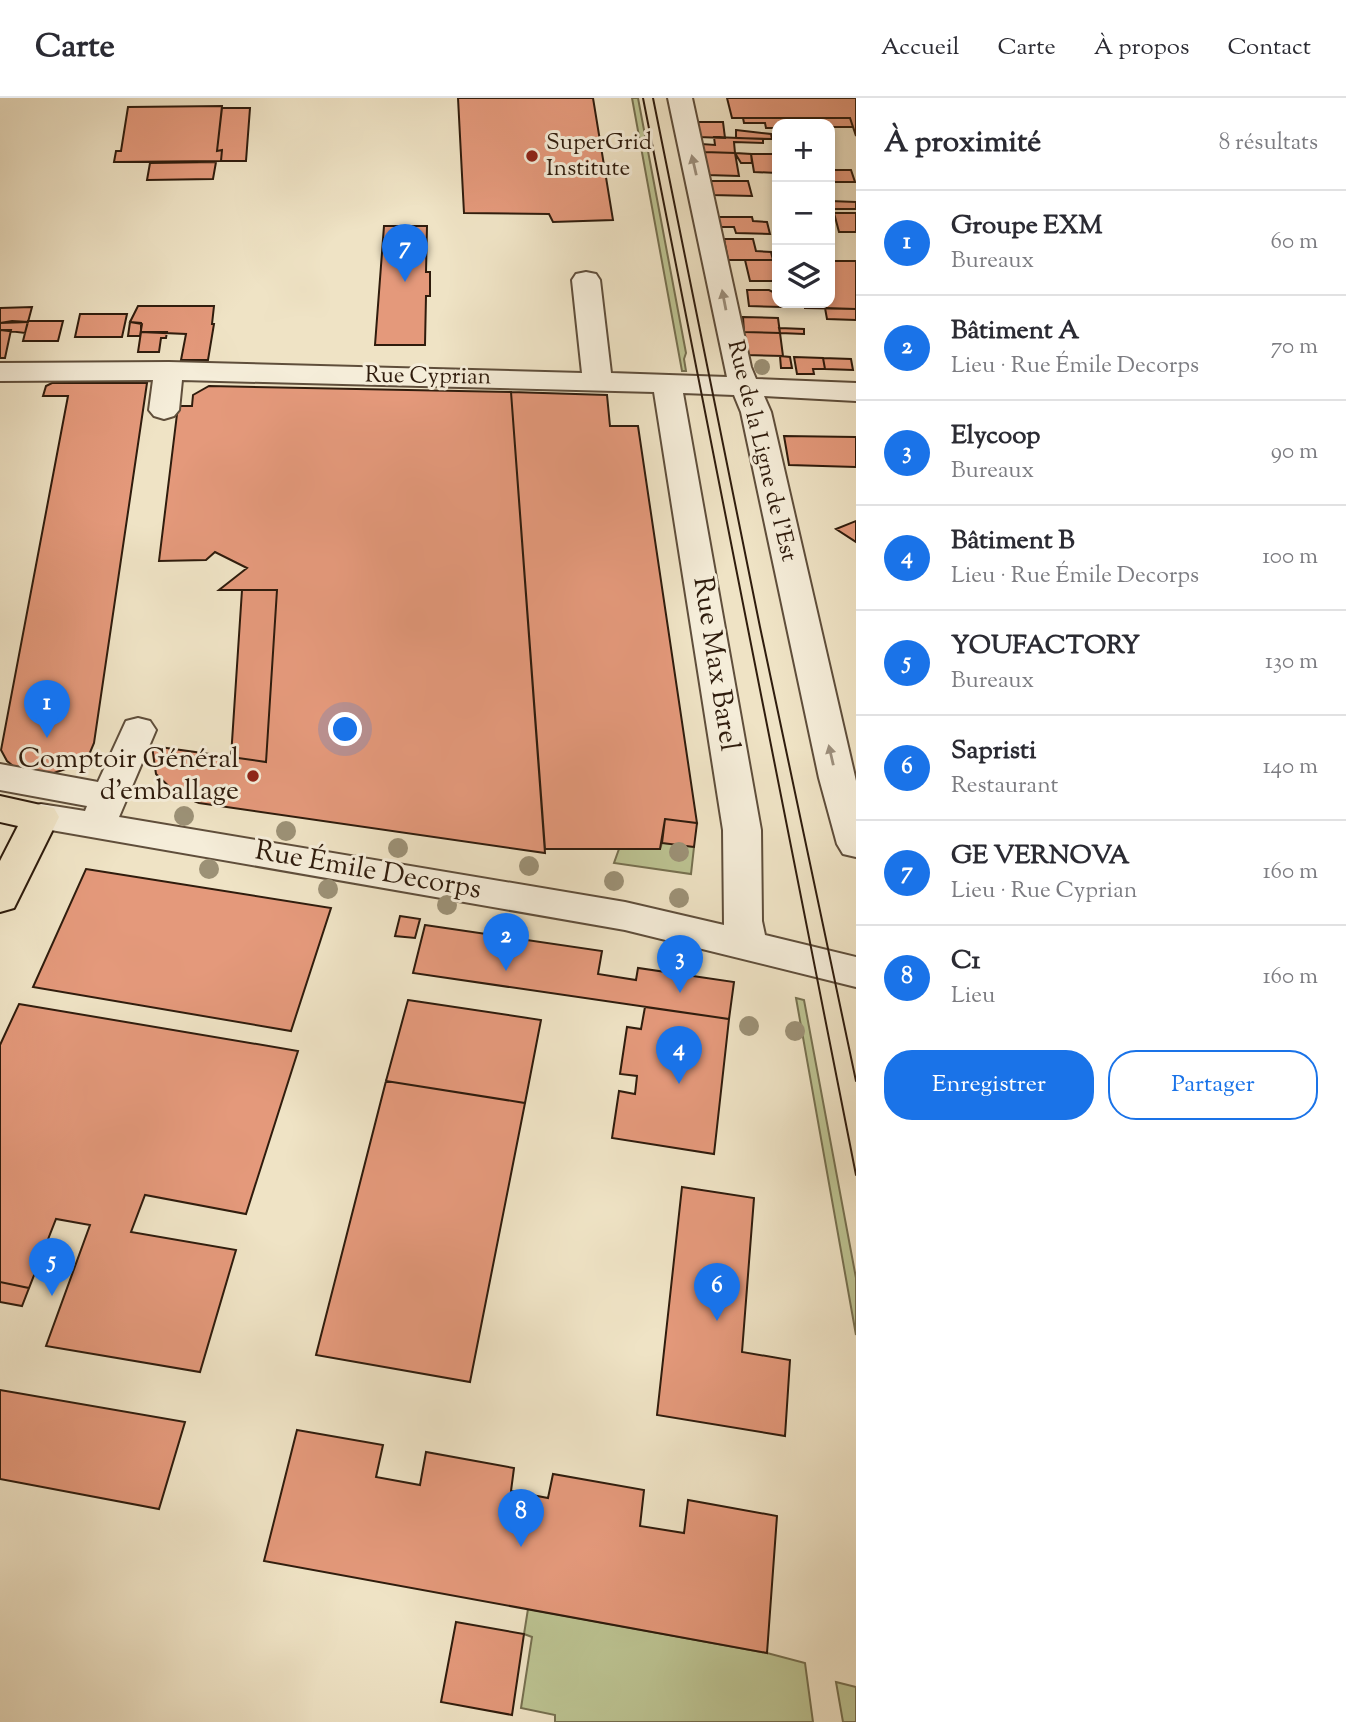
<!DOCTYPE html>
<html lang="fr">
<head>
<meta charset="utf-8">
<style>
	body { margin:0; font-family:"Sorts Mill Goudy",serif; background:#f7f7f7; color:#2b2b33 }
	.controls { position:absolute; right:21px; top:21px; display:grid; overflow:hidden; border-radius:14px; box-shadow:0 4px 10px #0003 }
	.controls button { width:63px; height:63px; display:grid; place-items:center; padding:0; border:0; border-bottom:2px solid #e1e1e2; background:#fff; color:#2b2b33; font:35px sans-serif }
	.you { position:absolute; left:346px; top:632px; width:24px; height:24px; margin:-18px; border:5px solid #fff; border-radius:50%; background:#1a73e8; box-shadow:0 0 0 10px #1a73e833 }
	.badge { display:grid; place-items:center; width:46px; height:46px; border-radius:50%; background:#1a73e8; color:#fff; font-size:23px; font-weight:700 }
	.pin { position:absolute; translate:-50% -58px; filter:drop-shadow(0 2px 4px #0008) }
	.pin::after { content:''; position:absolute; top:37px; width:24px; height:21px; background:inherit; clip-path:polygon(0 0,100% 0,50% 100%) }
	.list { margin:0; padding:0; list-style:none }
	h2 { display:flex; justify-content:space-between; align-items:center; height:91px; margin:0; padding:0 28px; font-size:30px }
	h2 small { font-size:23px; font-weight:400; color:#7c7c81 }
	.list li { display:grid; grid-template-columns:46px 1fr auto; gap:21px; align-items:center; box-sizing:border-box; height:105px; padding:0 28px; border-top:2px solid #e1e1e2 }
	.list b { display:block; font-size:26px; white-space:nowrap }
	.list p { margin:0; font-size:23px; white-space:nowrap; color:#7c7c81 }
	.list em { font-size:23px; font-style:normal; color:#7c7c81 }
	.actions { display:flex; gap:14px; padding:21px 28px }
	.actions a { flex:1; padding:16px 0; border:2px solid #1a73e8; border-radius:28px; text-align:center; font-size:24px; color:#1a73e8 }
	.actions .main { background:#1a73e8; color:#fff }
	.icon { flex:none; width:38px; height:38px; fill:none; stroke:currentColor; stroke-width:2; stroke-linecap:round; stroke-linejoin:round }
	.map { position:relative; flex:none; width:856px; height:1624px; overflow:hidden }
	header { display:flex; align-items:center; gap:42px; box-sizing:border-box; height:98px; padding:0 35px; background:#fff; border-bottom:2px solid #e1e1e2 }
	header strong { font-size:33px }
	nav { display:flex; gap:38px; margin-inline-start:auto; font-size:24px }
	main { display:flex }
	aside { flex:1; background:#fff }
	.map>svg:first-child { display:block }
	.green { fill:#bcc392; stroke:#767050; stroke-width:2 }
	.building { fill:#e4997b; stroke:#2f1c0d; stroke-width:2 }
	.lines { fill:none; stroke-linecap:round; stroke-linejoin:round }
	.minor-casing { stroke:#5f4e3b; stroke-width:4 }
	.major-casing { stroke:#2f1c0d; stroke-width:4 }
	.minor { fill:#f5edd9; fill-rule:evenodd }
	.major { fill:#efe3c5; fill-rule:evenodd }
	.tram { stroke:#2f1c0d; stroke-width:2 }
	.tree { fill:#9c9176 }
	.oneway { fill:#9c8f7d }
	.poi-dot { fill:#8f2418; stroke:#f5edd9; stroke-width:2.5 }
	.labels { text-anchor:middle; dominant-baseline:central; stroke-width:6; stroke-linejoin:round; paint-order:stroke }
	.far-poi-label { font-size:23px; fill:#2f1c0d; stroke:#f5edd9; text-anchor:start }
	.far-street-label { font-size:23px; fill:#2f1c0d; stroke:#f5edd9 }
	.street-label { font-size:28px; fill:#2f1c0d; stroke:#f5edd9 }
	.poi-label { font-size:28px; fill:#2f1c0d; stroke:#f5edd9; text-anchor:end }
</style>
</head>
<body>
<header>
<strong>Carte</strong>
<nav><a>Accueil</a><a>Carte</a><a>À propos</a><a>Contact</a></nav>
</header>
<main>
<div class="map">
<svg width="856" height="1624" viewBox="0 0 856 1624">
	<rect width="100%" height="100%" fill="#efe3c5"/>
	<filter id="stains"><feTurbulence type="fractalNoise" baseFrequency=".00286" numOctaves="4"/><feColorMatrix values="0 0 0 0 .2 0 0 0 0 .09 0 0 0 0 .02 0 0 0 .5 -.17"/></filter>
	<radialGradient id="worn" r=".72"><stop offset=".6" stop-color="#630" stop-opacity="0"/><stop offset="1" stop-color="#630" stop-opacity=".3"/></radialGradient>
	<path class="green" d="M 632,0 L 638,0 L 686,255 L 684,261 L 686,273 L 682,273 Z
		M 662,745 L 694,749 L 691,776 L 614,765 L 619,751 L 660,751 Z
		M 796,900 L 804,902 L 856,1180 L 856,1237 Z
		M 528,1511 L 767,1555 L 805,1565 L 813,1624 L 555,1624 L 555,1617 L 521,1610 L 532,1539 L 524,1536 Z
		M 836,1584 L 856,1589 L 856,1624 L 843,1624 Z"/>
	<path class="building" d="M 458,0 L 593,0 L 613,122 L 553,124 L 549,116 L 464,115 Z
		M 727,0 L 856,0 L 856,38 L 850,20 L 732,20 Z
		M 222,8 L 217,53 L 222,52 L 221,63 L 114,64 L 116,53 L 121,53 L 128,9 Z
		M 222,10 L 250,10 L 246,63 L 221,63 L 222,52 L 217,53 Z
		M 743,20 L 850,20 L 853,29 L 830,29 L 830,26 L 777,26 L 777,30 L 766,30 L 765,25 L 744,25 Z
		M 698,24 L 723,24 L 725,40 L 699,39 Z
		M 736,32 L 771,36 L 772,41 L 736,40 Z
		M 714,39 L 763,41 L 763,45 L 734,44 L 735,55 L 704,54 L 702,46 L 715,47 Z
		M 704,54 L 735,55 L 739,78 L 707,77 Z
		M 735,55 L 751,56 L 752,65 L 741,65 Z
		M 751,56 L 777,56 L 777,75 L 754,74 Z
		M 216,64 L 213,81 L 147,82 L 150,65 Z
		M 830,72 L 851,72 L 855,84 L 830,84 Z
		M 708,83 L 748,83 L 752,98 L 712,97 Z
		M 830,103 L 856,104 L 856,111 L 830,111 Z
		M 834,115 L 856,115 L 856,134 L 839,134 Z
		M 717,119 L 752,119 L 753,123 L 767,124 L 770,136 L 736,135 L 734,129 L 720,129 Z
		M 384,128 L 427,128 L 426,174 L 430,174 L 430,198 L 426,198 L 425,247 L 375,247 Z
		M 724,141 L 753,141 L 756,153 L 771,154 L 773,162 L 728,162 Z
		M 745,162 L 777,162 L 777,183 L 750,183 Z
		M 830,163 L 856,163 L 856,211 L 805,210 L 805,205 L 830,205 Z
		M 747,192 L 769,192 L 777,196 L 777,205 L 782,205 L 782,209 L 749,208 Z
		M 138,208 L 214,208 L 212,226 L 214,226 L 208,262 L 181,262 L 186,236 L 141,234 L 141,225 L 130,224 Z
		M 32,209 L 28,224 L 0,225 L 0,210 Z
		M 825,210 L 856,211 L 856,222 L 827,221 Z
		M 80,216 L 127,216 L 122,239 L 75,239 Z
		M 743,219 L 778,220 L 780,235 L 744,234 Z
		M 12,223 L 28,224 L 25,235 L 0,232 L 0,225 Z
		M 63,223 L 58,243 L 23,243 L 28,223 Z
		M 130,224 L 142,226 L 140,238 L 128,238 Z
		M 779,230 L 804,231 L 804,236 L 780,235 Z
		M 0,232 L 11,232 L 5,260 L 0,260 Z
		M 141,234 L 167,234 L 166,240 L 161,240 L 159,254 L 138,254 Z
		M 744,234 L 780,235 L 783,258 L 746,257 Z
		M 780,258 L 790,259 L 792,270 L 781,270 Z
		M 794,259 L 823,260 L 825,271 L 813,271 L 814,276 L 797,276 Z
		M 823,260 L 851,261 L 853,272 L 825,271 Z
		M 52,285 L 147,285 L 94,645 L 89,657 L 77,667 L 51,676 L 18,672 L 7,663 L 1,652 L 68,298 L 43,298 L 46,288 Z
		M 209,288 L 511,294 L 545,755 L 199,705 L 178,697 L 156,676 L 152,648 L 266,664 L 277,492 L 219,492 L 247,470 L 215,454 L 206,462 L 159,463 L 178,308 L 192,308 L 193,297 Z
		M 511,294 L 607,297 L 610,328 L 638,328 L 697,725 L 665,721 L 660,751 L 545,751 Z
		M 784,338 L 856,339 L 856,369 L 789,367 Z
		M 856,423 L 856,444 L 836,431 Z
		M 242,492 L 277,492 L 266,664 L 231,659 Z
		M 665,721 L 697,725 L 694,749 L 662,745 Z
		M 86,771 L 331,810 L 291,933 L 33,889 Z
		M 400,818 L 420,821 L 415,840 L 395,838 Z
		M 425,827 L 602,853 L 598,876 L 636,882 L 638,870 L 734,884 L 729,921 L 413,875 Z
		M 408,902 L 541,922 L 525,1005 L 386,983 Z
		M 19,906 L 298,953 L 246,1116 L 145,1097 L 131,1134 L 236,1152 L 200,1274 L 46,1248 L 90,1127 L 56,1121 L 29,1190 L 0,1184 L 0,947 Z
		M 645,909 L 729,921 L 714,1056 L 612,1040 L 619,993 L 635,996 L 637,978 L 620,976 L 627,929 L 641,931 Z
		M 386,983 L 525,1005 L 470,1284 L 316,1257 Z
		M 682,1089 L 754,1100 L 742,1254 L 790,1262 L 785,1338 L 657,1317 Z
		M 0,1184 L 29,1190 L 22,1208 L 0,1204 Z
		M 0,1292 L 185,1324 L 159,1411 L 0,1381 Z
		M 297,1332 L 383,1347 L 376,1379 L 420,1387 L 426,1354 L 514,1370 L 511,1393 L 548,1400 L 553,1376 L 644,1392 L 640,1428 L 684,1435 L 688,1402 L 777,1418 L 767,1555 L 264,1463 Z
		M 456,1524 L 524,1536 L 512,1617 L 441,1604 Z"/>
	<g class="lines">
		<g class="minor-casing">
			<path id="minor" d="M 668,0 L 692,0 L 751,269 L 756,281 L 856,285 L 856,303 L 764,298 L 771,314 L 856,683 L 856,759 L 843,756 L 837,746 L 819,680 L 741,314 L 734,297 L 683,295 L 761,732 L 762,823 L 765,837 L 856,859 L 856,889 L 625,832 L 28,728 L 23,719 L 28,710 L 41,706 L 85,713 L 87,708 L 0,692 L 0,666 L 98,684 L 126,623 L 138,620 L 150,623 L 156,632 L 119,719 L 625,804 L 724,827 L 723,732 L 654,294 L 182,282 L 179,312 L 174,318 L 164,321 L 154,318 L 149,312 L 153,282 L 0,283 L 0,265 L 169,264 L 582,275 L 572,182 L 576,176 L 586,174 L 596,176 L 600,182 L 611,275 L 727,279 Z"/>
		</g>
		<g class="major-casing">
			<path id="major" d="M 0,698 L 54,710 L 59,719 L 14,810 L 0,814 L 0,763 L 18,728 L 0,724 Z"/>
		</g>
		<use href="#minor" class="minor"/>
		<use href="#major" class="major"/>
		<path class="tram" d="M 643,0 L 856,1077
			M 653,0 L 760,529 L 856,983"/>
	</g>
	<g class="tree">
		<circle cx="762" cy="269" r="8"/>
		<circle cx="184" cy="718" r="10"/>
		<circle cx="286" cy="733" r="10"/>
		<circle cx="398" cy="750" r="10"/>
		<circle cx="679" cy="754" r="10"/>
		<circle cx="529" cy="768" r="10"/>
		<circle cx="209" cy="771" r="10"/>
		<circle cx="614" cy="783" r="10"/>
		<circle cx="328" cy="791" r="10"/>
		<circle cx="679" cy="800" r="10"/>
		<circle cx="447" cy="807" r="10"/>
		<circle cx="749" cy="928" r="10"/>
		<circle cx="795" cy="933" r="10"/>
	</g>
	<defs><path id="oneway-solid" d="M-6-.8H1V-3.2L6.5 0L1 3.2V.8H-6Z" transform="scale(1.75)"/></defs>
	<g class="oneway">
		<use href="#oneway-solid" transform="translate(694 67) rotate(-103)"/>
		<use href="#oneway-solid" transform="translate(724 202) rotate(-101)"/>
		<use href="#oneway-solid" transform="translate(831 657) rotate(-103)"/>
	</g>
	<g class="poi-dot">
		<circle cx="532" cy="58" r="7"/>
		<circle cx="253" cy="678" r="7"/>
	</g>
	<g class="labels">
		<g class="far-poi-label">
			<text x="546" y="45">SuperGrid<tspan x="546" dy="26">Institute</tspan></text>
		</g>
		<g class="far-street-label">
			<text transform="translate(428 279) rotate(1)">Rue Cyprian</text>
			<text transform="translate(761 353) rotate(76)">Rue de la Ligne de l'Est</text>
		</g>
		<g class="street-label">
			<text transform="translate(715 566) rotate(81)">Rue Max Barel</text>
			<text transform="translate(368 773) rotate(10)">Rue Émile Decorps</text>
		</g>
		<g class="poi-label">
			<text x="239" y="662">Comptoir Général<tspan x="239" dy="32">d'emballage</tspan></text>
		</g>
	</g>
	<rect width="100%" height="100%" filter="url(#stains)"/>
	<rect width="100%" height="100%" fill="url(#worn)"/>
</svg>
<div class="controls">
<button>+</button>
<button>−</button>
<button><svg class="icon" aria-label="layers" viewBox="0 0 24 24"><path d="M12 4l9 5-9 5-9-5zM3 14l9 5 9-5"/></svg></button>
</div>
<div class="you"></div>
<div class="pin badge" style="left:47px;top:640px">1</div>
<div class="pin badge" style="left:506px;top:873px">2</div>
<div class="pin badge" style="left:680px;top:895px">3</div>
<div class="pin badge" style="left:679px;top:986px">4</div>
<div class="pin badge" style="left:52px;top:1198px">5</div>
<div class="pin badge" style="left:717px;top:1223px">6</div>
<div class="pin badge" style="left:405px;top:184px">7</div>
<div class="pin badge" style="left:521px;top:1449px">8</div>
</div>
<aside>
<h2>À proximité<small>8 résultats</small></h2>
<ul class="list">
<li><span class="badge">1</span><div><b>Groupe EXM</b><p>Bureaux</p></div><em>60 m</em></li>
<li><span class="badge">2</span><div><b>Bâtiment A</b><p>Lieu · Rue Émile Decorps</p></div><em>70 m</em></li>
<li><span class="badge">3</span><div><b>Elycoop</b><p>Bureaux</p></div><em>90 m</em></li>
<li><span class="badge">4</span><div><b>Bâtiment B</b><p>Lieu · Rue Émile Decorps</p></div><em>100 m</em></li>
<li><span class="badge">5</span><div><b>YOUFACTORY</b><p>Bureaux</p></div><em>130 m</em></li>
<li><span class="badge">6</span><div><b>Sapristi</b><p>Restaurant</p></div><em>140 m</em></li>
<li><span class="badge">7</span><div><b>GE VERNOVA</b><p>Lieu · Rue Cyprian</p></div><em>160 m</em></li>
<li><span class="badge">8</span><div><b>C1</b><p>Lieu</p></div><em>160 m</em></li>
</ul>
<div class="actions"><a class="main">Enregistrer</a><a>Partager</a></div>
</aside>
</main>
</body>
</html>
